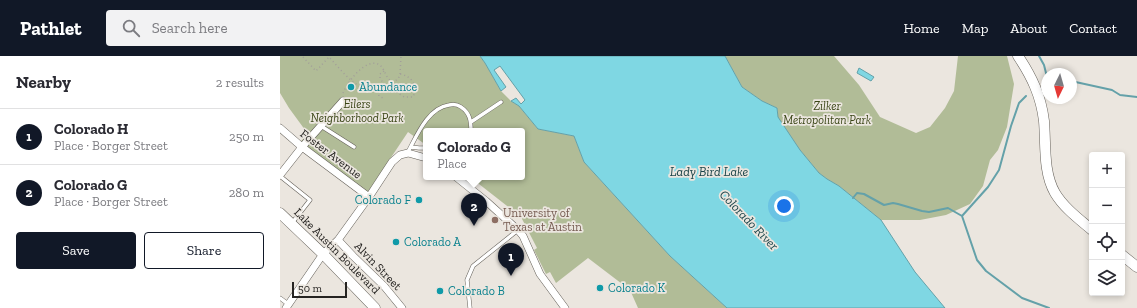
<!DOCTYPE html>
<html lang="en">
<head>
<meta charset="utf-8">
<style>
	body { margin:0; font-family:"Zilla Slab",serif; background:#f2f2f3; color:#2b2b33 }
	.controls { position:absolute; right:12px; bottom:12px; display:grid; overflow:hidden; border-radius:4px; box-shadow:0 2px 6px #0003 }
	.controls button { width:36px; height:36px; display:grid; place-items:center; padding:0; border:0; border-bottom:1px solid #e1e1e2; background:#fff; color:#2b2b33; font:20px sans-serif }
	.compass { position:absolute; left:761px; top:12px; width:36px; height:36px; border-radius:50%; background:#fff; box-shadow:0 2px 6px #0003; rotate:185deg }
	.scale { position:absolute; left:12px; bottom:10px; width:55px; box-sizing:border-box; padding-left:4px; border:2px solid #252321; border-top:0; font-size:11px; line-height:14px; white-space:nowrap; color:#252321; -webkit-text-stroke:3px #ebe6df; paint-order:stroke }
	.you { position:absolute; left:504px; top:150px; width:14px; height:14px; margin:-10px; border:3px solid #fff; border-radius:50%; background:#1a73e8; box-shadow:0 0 0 6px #1a73e833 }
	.badge { display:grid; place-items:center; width:26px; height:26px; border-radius:50%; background:#111827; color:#fff; font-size:13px; font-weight:700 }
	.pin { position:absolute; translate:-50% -33px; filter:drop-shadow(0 1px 2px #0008) }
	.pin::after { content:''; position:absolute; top:21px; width:14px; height:12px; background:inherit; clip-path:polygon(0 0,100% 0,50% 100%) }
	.popup { position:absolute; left:143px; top:72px; width:102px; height:52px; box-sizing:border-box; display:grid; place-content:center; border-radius:4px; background:#fff; filter:drop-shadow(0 1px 3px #0005); font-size:13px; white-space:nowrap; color:#7c7c81 }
	.popup b { font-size:15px; color:#2b2b33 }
	.popup::after { content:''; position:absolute; left:50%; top:100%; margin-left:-8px; border:8px solid transparent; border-top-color:#fff }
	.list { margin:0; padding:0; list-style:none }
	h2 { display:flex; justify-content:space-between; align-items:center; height:52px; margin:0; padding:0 16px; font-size:17px }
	h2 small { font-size:13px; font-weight:400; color:#7c7c81 }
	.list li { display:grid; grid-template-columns:26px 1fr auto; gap:12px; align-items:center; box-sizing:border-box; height:56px; padding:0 16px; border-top:1px solid #e1e1e2 }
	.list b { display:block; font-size:15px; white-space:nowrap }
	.list p { margin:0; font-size:13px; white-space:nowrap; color:#7c7c81 }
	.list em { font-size:13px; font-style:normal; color:#7c7c81 }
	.actions { display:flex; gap:8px; padding:12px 16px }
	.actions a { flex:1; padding:9px 0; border:1px solid #111827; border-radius:4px; text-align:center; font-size:14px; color:#111827 }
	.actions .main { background:#111827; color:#fff }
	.icon { flex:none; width:22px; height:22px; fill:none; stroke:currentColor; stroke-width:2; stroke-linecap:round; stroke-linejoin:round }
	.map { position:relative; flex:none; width:857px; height:252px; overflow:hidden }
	header { display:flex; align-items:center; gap:24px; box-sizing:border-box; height:56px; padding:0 20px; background:#111827; color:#fff }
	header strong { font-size:19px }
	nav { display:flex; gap:22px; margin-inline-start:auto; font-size:14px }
	.search { width:280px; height:36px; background:#f2f2f3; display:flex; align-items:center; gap:10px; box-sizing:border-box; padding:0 14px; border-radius:4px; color:#7c7c81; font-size:15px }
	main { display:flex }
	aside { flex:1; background:#fff }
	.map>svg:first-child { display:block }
	.green { fill:#b1bc97 }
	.water { fill:#7fd7e3; stroke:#64a1a9 }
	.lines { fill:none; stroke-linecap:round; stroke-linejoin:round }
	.stream { stroke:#64a1a9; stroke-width:2 }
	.lane-casing { stroke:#65615a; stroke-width:4.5 }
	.street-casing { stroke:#65615a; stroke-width:8 }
	.secondary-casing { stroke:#65615a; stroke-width:11 }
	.path { stroke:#a29e99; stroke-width:1.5; stroke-dasharray:1 3; stroke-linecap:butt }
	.lane { stroke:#fff; stroke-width:3.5 }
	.street { stroke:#fff; stroke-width:7 }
	.secondary { stroke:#fff; stroke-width:10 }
	.culture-dot { fill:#0f9aa8; stroke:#ebe6df; stroke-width:1.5 }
	.education-dot { fill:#8d6e63; stroke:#ebe6df; stroke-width:1.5 }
	.labels { text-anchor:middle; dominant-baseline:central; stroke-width:3.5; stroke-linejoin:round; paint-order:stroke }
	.culture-label { font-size:12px; fill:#0d838f; stroke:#ebe6df; text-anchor:start }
	.park-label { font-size:12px; font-style:italic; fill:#3a4516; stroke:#ebe6df }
	.street-label { font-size:12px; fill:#252321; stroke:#ebe6df }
	.education-label { font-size:12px; fill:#785e54; stroke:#ebe6df; text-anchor:start }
	.water-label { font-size:13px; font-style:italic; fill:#1b4449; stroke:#ebe6df }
</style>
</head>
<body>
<header>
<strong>Pathlet</strong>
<div class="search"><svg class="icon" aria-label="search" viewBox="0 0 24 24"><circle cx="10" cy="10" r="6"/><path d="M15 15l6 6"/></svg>Search here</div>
<nav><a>Home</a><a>Map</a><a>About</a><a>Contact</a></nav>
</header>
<main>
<aside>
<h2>Nearby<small>2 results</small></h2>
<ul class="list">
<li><span class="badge">1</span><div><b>Colorado H</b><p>Place · Borger Street</p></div><em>250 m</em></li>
<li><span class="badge">2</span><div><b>Colorado G</b><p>Place · Borger Street</p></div><em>280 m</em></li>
</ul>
<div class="actions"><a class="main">Save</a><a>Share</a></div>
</aside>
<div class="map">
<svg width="857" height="252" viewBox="0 0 857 252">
	<rect width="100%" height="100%" fill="#ebe6df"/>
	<path class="green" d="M 0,0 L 200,0 L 205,7 L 221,35 L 231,45 L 239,50 L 258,73 L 294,80 L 304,106 L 390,200 L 447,252 L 358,252 L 350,234 L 308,202 L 276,227 L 270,216 L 266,218 L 254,194 L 257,192 L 241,161 L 190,121 L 242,121 L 242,75 L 146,75 L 146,89 L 128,76 L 88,136 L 19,87 L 28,78 L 9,52 L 0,37 Z
		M 445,0 L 554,0 L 579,29 L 600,61 L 636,77 L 650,71 L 665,52 L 674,35 L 678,0 L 727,0 L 734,28 L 727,71 L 718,94 L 710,104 L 703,130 L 690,148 L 666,159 L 640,164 L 601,164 L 559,130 L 547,123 L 539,117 L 520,94 L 498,61 L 497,52 L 482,45 L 462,31 Z"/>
	<path class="water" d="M 200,0 L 445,0 L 462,31 L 482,45 L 497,52 L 498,61 L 520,94 L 539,117 L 547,123 L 559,130 L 601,164 L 635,216 L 665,252 L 447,252 L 390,200 L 304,106 L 294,80 L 258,73 L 239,50 L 231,45 L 236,42 L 241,48 L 245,44 L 220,10 L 214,14 L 226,31 L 221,35 L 205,7 Z
		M 579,12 L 594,21 L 591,25 L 577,17 Z"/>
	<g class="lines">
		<path class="stream" d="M 759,0 L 764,9 L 767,21
			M 791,25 L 832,34 L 840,39 L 857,41
			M 573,142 L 577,137 L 584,138 L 604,149 L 613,147 L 618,148 L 642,155 L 649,156 L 668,152 L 682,160 L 697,204 L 706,215 L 742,242 L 769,252
			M 682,160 L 708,131 L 719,114 L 731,70 L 739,47 L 746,40"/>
		<g class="lane-casing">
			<path id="lane" d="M 191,66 L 221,46
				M 41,70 L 74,91
				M 131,91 L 139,92 L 146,92
				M 128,96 C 137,79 148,52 169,49 C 173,48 177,48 181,51 C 190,57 191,65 191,75
				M 0,120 L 30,144 L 12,167
				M 0,242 L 8,248
				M 190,252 L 187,224 L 193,210 L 238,174"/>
		</g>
		<g class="street-casing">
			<path id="street" d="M 0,72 L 22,91 L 89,141
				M 0,119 L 22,91 L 63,45
				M 176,121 L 206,145 L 238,174 L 243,180 L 260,218 L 285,252
				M 58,184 L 73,200 L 104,230 L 122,252
				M 6,252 L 43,198 L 58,184 L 89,141 L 112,106 L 120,99 L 128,97 L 146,102"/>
		</g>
		<g class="secondary-casing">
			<path id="secondary" d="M 738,0 C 752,21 761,40 764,65 C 766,89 763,116 775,137 C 784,152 799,163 812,174
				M 0,157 L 43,198 L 95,252
				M 842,199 L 857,211"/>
		</g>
		<path class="path" d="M 23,1 L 36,15 L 49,1 C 63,16 76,35 98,35 L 100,32 L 104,28
			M 104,15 L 100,18 L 100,22 L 107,33 L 115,35 L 124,41 L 133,41 C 138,30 132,20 120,18
			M 98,35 L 99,40 L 103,42
			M 63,37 C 67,27 86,0 100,9 C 106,15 105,22 113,26 L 118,23 L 120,19 L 121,0"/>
		<use href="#lane" class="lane"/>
		<use href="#street" class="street"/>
		<use href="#secondary" class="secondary"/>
	</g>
	<g class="culture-dot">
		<circle cx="71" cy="31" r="4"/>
		<circle cx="139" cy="144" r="4"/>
		<circle cx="116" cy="186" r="4"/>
		<circle cx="320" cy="232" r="4"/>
		<circle cx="160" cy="235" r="4"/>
	</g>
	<circle class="education-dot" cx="215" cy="164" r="4"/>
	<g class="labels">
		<g class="culture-label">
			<text x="79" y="31">Abundance</text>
			<text x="131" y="144" text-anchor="end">Colorado F</text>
			<text x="124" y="186">Colorado A</text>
			<text x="328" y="232">Colorado K</text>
			<text x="168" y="235">Colorado B</text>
		</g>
		<g class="park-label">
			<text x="77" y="48">Eilers<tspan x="77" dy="14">Neighborhood Park</tspan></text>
			<text x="547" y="50">Zilker<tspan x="547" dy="14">Metropolitan Park</tspan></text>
		</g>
		<g class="street-label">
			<text transform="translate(51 98) rotate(37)">Foster Avenue</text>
			<text transform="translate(57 195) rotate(45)">Lake Austin Boulevard</text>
			<text transform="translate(98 210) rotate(46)">Alvin Street</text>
		</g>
		<g class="education-label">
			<text x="223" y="157">University of<tspan x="223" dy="14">Texas at Austin</tspan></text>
		</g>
		<g class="water-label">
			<text x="429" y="115">Lady Bird Lake</text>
			<text transform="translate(469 164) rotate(46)">Colorado River</text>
		</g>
	</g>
</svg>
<div class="controls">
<button>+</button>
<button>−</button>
<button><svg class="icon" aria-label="locate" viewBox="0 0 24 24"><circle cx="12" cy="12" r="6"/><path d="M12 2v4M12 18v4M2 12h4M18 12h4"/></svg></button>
<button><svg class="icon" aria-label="layers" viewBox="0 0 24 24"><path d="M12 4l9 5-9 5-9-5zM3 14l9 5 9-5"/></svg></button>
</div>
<svg class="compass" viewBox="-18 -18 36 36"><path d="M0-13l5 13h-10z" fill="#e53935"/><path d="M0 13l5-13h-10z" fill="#7c7c81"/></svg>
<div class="scale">50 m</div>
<div class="you"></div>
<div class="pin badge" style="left:231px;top:220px">1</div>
<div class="pin badge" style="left:194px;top:170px">2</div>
<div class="popup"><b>Colorado G</b>Place</div>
</div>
</main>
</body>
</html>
